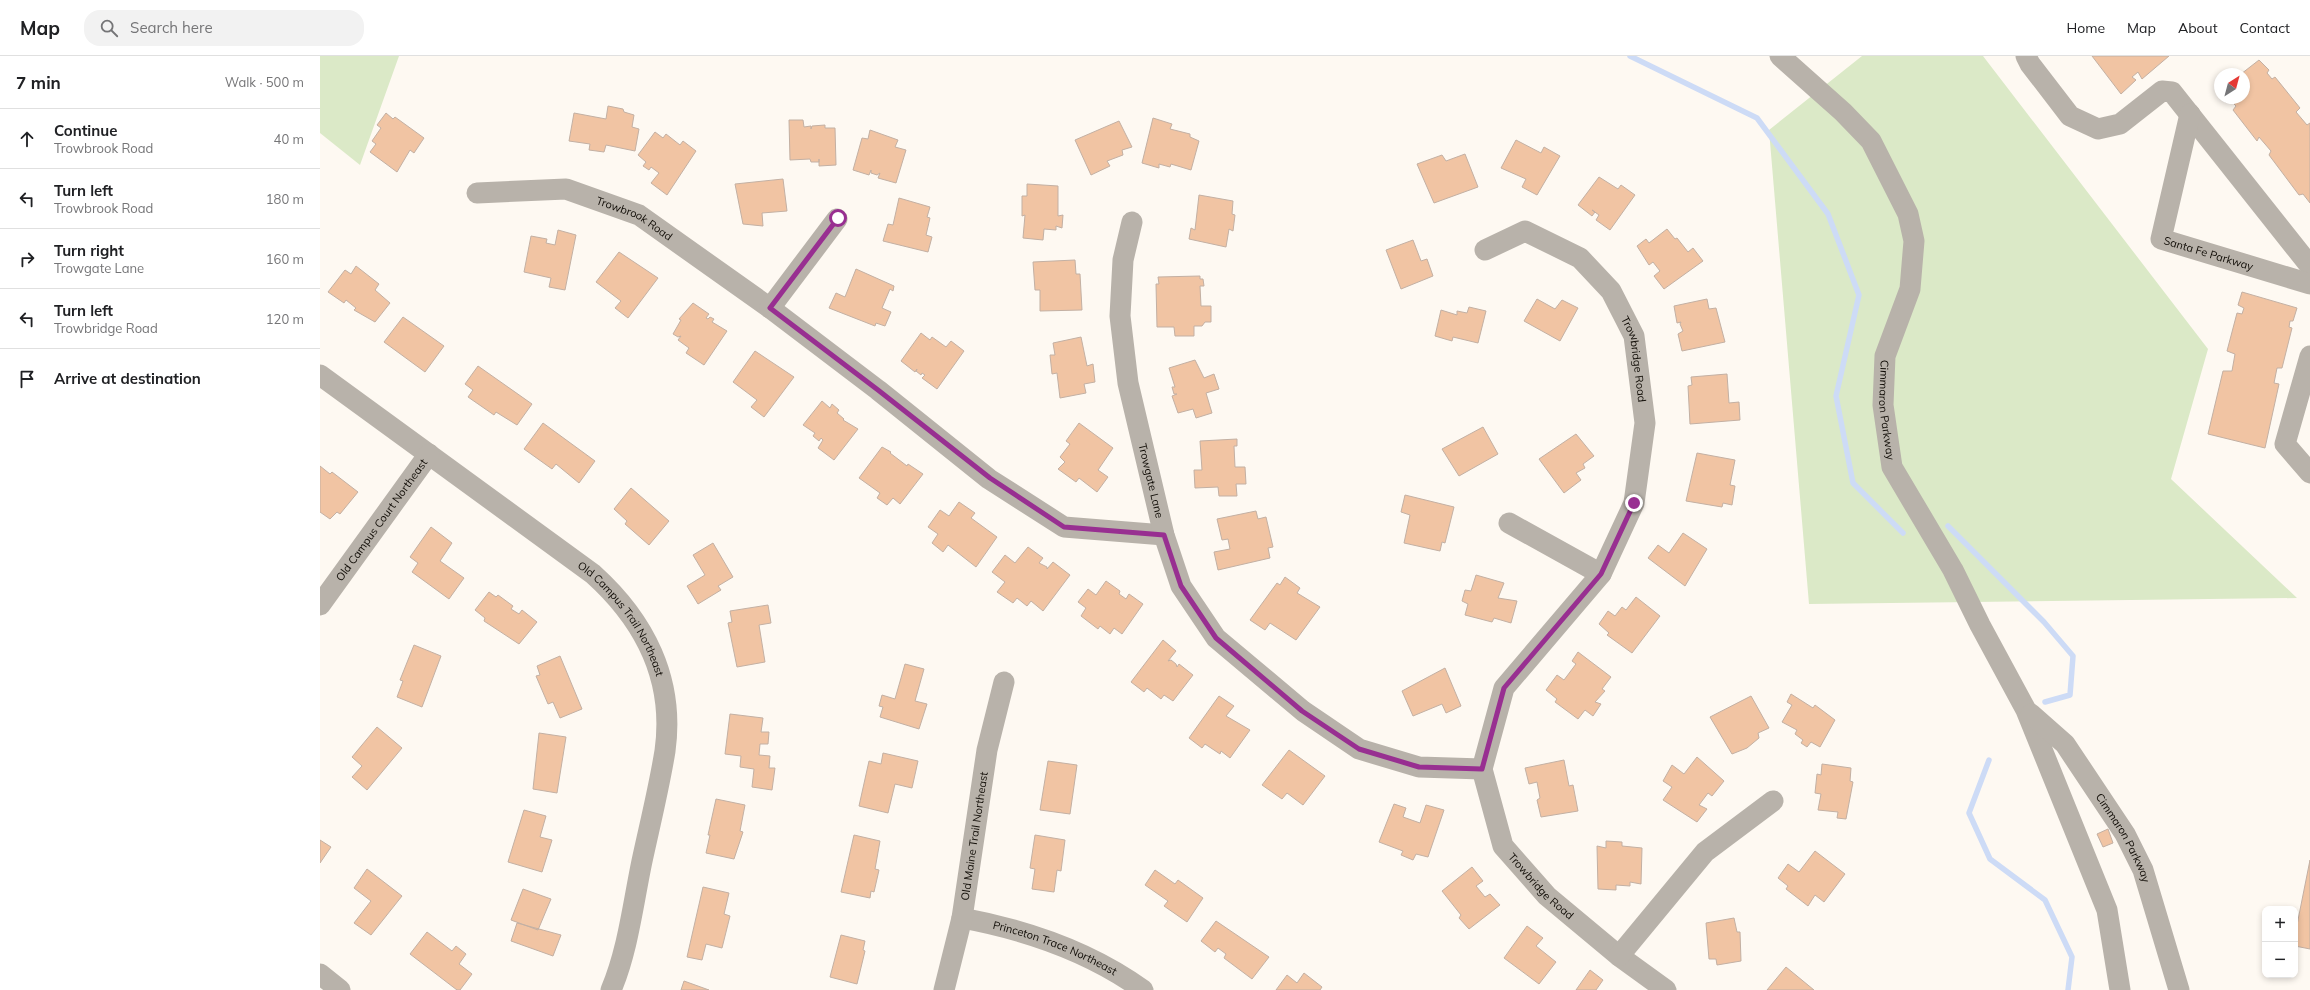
<!DOCTYPE html>
<html lang="en">
<head>
<meta charset="utf-8">
<style>
	body { margin:0; font-family:Mulish,sans-serif; background:#f2f2f2; color:#202124 }
	.controls { position:absolute; right:12px; bottom:12px; display:grid; overflow:hidden; border-radius:8px; box-shadow:0 2px 6px #0003 }
	.controls button { width:36px; height:36px; display:grid; place-items:center; padding:0; border:0; border-bottom:1px solid #e0e0e0; background:#fff; color:#202124; font:20px sans-serif }
	.compass { position:absolute; left:1894px; top:12px; width:36px; height:36px; border-radius:50%; background:#fff; box-shadow:0 2px 6px #0003; rotate:36deg }
	.stop { position:absolute; width:12px; height:12px; margin:-9px; border:3px solid #982f91; border-radius:50%; background:#fff }
	.stop.end { background:#982f91; border-color:#fff; box-shadow:0 1px 4px #0008 }
	.list { margin:0; padding:0; list-style:none }
	h2 { display:flex; justify-content:space-between; align-items:center; height:52px; margin:0; padding:0 16px; font-size:17px }
	h2 small { font-size:13px; font-weight:400; color:#757577 }
	.list li { display:grid; grid-template-columns:26px 1fr auto; gap:12px; align-items:center; box-sizing:border-box; height:60px; padding:0 16px; border-top:1px solid #e0e0e0 }
	.list b { display:block; font-size:15px; white-space:nowrap }
	.list p { margin:0; font-size:13px; white-space:nowrap; color:#757577 }
	.list em { font-size:13px; font-style:normal; color:#757577 }
	.icon { flex:none; width:22px; height:22px; fill:none; stroke:currentColor; stroke-width:2; stroke-linecap:round; stroke-linejoin:round }
	.map { position:relative; flex:none; width:1990px; height:934px; overflow:hidden }
	header { display:flex; align-items:center; gap:24px; box-sizing:border-box; height:56px; padding:0 20px; background:#fff; border-bottom:1px solid #e0e0e0 }
	header strong { font-size:19px }
	nav { display:flex; gap:22px; margin-inline-start:auto; font-size:14px }
	.search { width:280px; height:36px; background:#f2f2f2; display:flex; align-items:center; gap:10px; box-sizing:border-box; padding:0 14px; border-radius:16px; color:#757577; font-size:15px }
	main { display:flex }
	aside { flex:1; background:#fff }
	.map>svg:first-child { display:block }
	.green { fill:#dbe9c7 }
	.lines { fill:none; stroke-linecap:round; stroke-linejoin:round }
	.stream { stroke:#cddbf6; stroke-width:5.5 }
	.building { fill:#f1c4a3; stroke:#c3b0a3 }
	.street { stroke:#b8b2aa; stroke-width:21 }
	.route { stroke:#982f91; stroke-width:5 }
	.labels { text-anchor:middle; dominant-baseline:central; stroke-width:3; stroke-linejoin:round; paint-order:stroke }
	.street-label { font-size:11px; fill:#100c06; stroke:#fff }
</style>
</head>
<body>
<header>
<strong>Map</strong>
<div class="search"><svg class="icon" aria-label="search" viewBox="0 0 24 24"><circle cx="10" cy="10" r="6"/><path d="M15 15l6 6"/></svg>Search here</div>
<nav><a>Home</a><a>Map</a><a>About</a><a>Contact</a></nav>
</header>
<main>
<aside>
<h2>7 min<small>Walk · 500 m</small></h2>
<ul class="list">
<li><svg class="icon" aria-label="ahead" viewBox="0 0 24 24"><path d="M12 20V5M6 11l6-6 6 6"/></svg><div><b>Continue</b><p>Trowbrook Road</p></div><em>40 m</em></li>
<li><svg class="icon" aria-label="left" viewBox="0 0 24 24"><path d="M17 20v-9H6M10 6l-5 5 5 5"/></svg><div><b>Turn left</b><p>Trowbrook Road</p></div><em>180 m</em></li>
<li><svg class="icon" aria-label="right" viewBox="0 0 24 24"><path d="M7 20v-9h11M14 6l5 5-5 5"/></svg><div><b>Turn right</b><p>Trowgate Lane</p></div><em>160 m</em></li>
<li><svg class="icon" aria-label="left" viewBox="0 0 24 24"><path d="M17 20v-9H6M10 6l-5 5 5 5"/></svg><div><b>Turn left</b><p>Trowbridge Road</p></div><em>120 m</em></li>
<li><svg class="icon" aria-label="arrive" viewBox="0 0 24 24"><path d="M6 21V4h12l-3 4 3 4H6"/></svg><div><b>Arrive at destination</b></div></li>
</ul>
</aside>
<div class="map">
<svg width="1990" height="934" viewBox="0 0 1990 934">
	<rect width="100%" height="100%" fill="#fef9f2"/>
	<path class="green" d="M 0,0 L 79,0 L 40,109 L 0,77 Z
		M 1542,0 L 1663,0 L 1888,293 L 1851,423 L 1977,542 L 1489,548 L 1449,74 Z"/>
	<g class="lines">
		<path class="stream" d="M 1310,0 L 1437,62 L 1508,158 L 1539,239 L 1516,340 L 1533,427 L 1583,477
			M 1628,470 L 1724,566 L 1753,600 L 1750,639 L 1725,646
			M 1669,704 L 1649,757 L 1670,803 L 1725,844 L 1752,901 L 1748,934"/>
	</g>
	<path class="building" d="M 1772,0 L 1849,0 L 1822,23 L 1818,16 L 1812,21 L 1816,24 L 1801,38 Z
		M 1939,4 L 1949,14 L 1947,17 L 1952,23 L 1955,21 L 1980,52 L 1976,56 L 1987,69 L 1990,67 L 1990,147 L 1983,138 L 1979,139 L 1949,99 L 1951,95 L 1939,81 L 1937,85 L 1913,54 L 1916,50 L 1910,44 L 1905,46 L 1902,42 L 1924,42 L 1924,18 L 1921,18 Z
		M 288,50 L 303,53 L 304,56 L 314,59 L 312,71 L 319,73 L 315,95 L 286,89 L 284,96 L 269,94 L 270,88 L 249,85 L 254,57 L 286,63 Z
		M 66,57 L 73,63 L 75,61 L 104,82 L 94,97 L 90,94 L 77,116 L 50,96 L 56,88 L 52,85 L 61,72 L 57,69 Z
		M 833,62 L 852,68 L 850,73 L 870,78 L 870,81 L 879,85 L 871,114 L 851,108 L 850,111 L 839,108 L 839,112 L 822,107 Z
		M 469,64 L 483,64 L 484,71 L 491,70 L 491,73 L 492,70 L 505,69 L 505,72 L 515,72 L 516,109 L 499,110 L 499,103 L 499,106 L 491,106 L 490,103 L 470,104 Z
		M 799,65 L 812,91 L 802,94 L 803,99 L 787,105 L 790,110 L 771,119 L 755,84 Z
		M 550,74 L 578,84 L 575,91 L 586,94 L 576,127 L 558,122 L 560,117 L 557,119 L 551,117 L 551,114 L 549,119 L 533,114 L 542,82 L 548,83 Z
		M 335,76 L 343,82 L 346,78 L 360,89 L 363,85 L 376,95 L 347,139 L 331,127 L 339,117 L 331,111 L 329,114 L 323,110 L 326,106 L 318,99 Z
		M 1196,84 L 1221,97 L 1224,91 L 1240,100 L 1217,139 L 1202,131 L 1206,123 L 1181,112 Z
		M 1145,98 L 1158,131 L 1114,147 L 1097,108 L 1122,99 L 1126,105 Z
		M 1279,121 L 1298,133 L 1301,129 L 1315,139 L 1290,174 L 1276,164 L 1279,159 L 1272,154 L 1275,156 L 1272,160 L 1258,149 Z
		M 463,123 L 467,155 L 442,157 L 443,170 L 423,168 L 415,128 Z
		M 707,128 L 738,130 L 738,160 L 743,159 L 742,172 L 736,170 L 736,174 L 724,173 L 723,184 L 703,182 L 705,159 L 702,160 L 702,140 L 707,140 Z
		M 879,139 L 913,145 L 912,158 L 915,159 L 913,175 L 909,173 L 906,191 L 869,183 L 871,172 L 875,174 Z
		M 579,142 L 610,151 L 607,161 L 610,162 L 606,179 L 612,181 L 608,196 L 563,185 L 568,168 L 573,169 Z
		M 1347,173 L 1355,183 L 1357,182 L 1368,196 L 1373,192 L 1383,205 L 1344,233 L 1334,220 L 1340,215 L 1333,206 L 1329,209 L 1317,190 L 1326,183 L 1329,187 Z
		M 238,174 L 256,179 L 245,234 L 229,231 L 231,222 L 204,216 L 211,180 L 227,183 L 226,187 L 235,189 Z
		M 1093,184 L 1101,205 L 1107,203 L 1113,220 L 1081,233 L 1066,194 Z
		M 299,196 L 338,222 L 308,262 L 295,252 L 301,245 L 276,226 Z
		M 755,204 L 756,218 L 760,218 L 762,254 L 720,255 L 720,234 L 715,234 L 713,206 Z
		M 36,210 L 59,228 L 55,234 L 70,247 L 55,266 L 34,254 L 36,252 L 26,244 L 24,247 L 8,236 L 25,214 L 31,218 Z
		M 536,213 L 574,230 L 573,235 L 570,233 L 562,252 L 571,256 L 565,270 L 556,267 L 555,270 L 509,252 L 516,237 L 525,241 Z
		M 880,220 L 880,223 L 883,223 L 884,230 L 880,230 L 881,250 L 891,250 L 891,266 L 885,266 L 882,270 L 874,270 L 874,280 L 855,280 L 854,271 L 837,271 L 836,228 L 839,228 L 838,221 Z
		M 1922,236 L 1977,252 L 1973,265 L 1970,265 L 1969,271 L 1972,272 L 1962,312 L 1957,312 L 1954,327 L 1959,328 L 1945,392 L 1888,378 L 1903,315 L 1912,315 L 1915,298 L 1907,295 L 1917,257 L 1922,258 L 1924,252 L 1918,249 Z
		M 1217,243 L 1235,253 L 1242,244 L 1258,252 L 1240,285 L 1204,265 Z
		M 1387,243 L 1389,253 L 1396,252 L 1405,286 L 1362,295 L 1358,278 L 1363,275 L 1360,268 L 1361,266 L 1357,267 L 1354,250 Z
		M 373,247 L 389,258 L 386,262 L 388,263 L 390,261 L 394,263 L 392,266 L 407,275 L 384,309 L 366,297 L 369,292 L 358,284 L 361,280 L 358,281 L 353,278 L 361,264 L 359,263 Z
		M 1149,251 L 1166,255 L 1158,287 L 1133,281 L 1132,285 L 1115,280 L 1121,254 L 1137,259 L 1137,255 L 1147,257 Z
		M 83,261 L 124,290 L 105,316 L 64,286 Z
		M 601,277 L 610,284 L 612,281 L 626,291 L 631,285 L 644,295 L 617,333 L 602,322 L 605,319 L 602,317 L 601,319 L 596,315 L 597,313 L 595,316 L 581,305 Z
		M 761,281 L 767,310 L 773,308 L 775,326 L 764,328 L 766,337 L 740,342 L 737,317 L 732,318 L 730,299 L 735,299 L 733,287 Z
		M 435,295 L 474,321 L 444,361 L 431,351 L 437,344 L 413,326 Z
		M 875,304 L 884,322 L 894,318 L 899,333 L 886,337 L 892,357 L 876,362 L 873,353 L 858,357 L 852,340 L 857,338 L 854,338 L 852,331 L 855,331 L 849,312 Z
		M 158,310 L 212,348 L 197,369 L 176,356 L 174,359 L 148,341 L 153,334 L 145,328 Z
		M 1407,318 L 1409,347 L 1419,346 L 1420,364 L 1370,368 L 1368,330 L 1372,329 L 1371,321 Z
		M 502,345 L 510,352 L 512,348 L 519,354 L 517,357 L 524,363 L 523,364 L 538,373 L 514,404 L 498,392 L 503,384 L 501,382 L 499,385 L 493,380 L 495,377 L 483,369 Z
		M 223,367 L 275,405 L 259,427 L 236,408 L 232,413 L 204,393 Z
		M 759,367 L 793,392 L 778,414 L 788,421 L 777,436 L 759,422 L 756,426 L 738,413 L 745,406 L 740,401 L 750,388 L 746,385 Z
		M 1163,371 L 1178,398 L 1139,420 L 1122,393 Z
		M 1256,378 L 1274,400 L 1263,408 L 1265,412 L 1256,417 L 1261,424 L 1244,437 L 1219,403 Z
		M 917,383 L 917,390 L 914,390 L 915,411 L 925,411 L 926,428 L 916,428 L 917,440 L 899,440 L 898,431 L 875,432 L 874,414 L 882,414 L 880,385 Z
		M 562,391 L 571,396 L 570,397 L 587,410 L 588,408 L 603,418 L 580,448 L 573,442 L 567,449 L 557,442 L 560,437 L 539,422 Z
		M 1377,397 L 1415,404 L 1410,429 L 1415,430 L 1412,449 L 1403,447 L 1402,451 L 1366,445 Z
		M 0,410 L 10,418 L 12,416 L 38,436 L 20,458 L 17,456 L 10,463 L 0,456 Z
		M 311,432 L 349,465 L 329,489 L 305,468 L 307,465 L 294,453 Z
		M 1085,439 L 1134,451 L 1125,487 L 1122,486 L 1120,495 L 1084,487 L 1090,459 L 1081,456 Z
		M 639,446 L 655,457 L 651,462 L 677,481 L 656,511 L 628,489 L 623,496 L 612,487 L 618,478 L 608,471 L 620,454 L 629,460 Z
		M 936,455 L 938,463 L 946,461 L 953,491 L 948,492 L 950,502 L 898,514 L 894,496 L 910,493 L 908,483 L 902,484 L 897,463 Z
		M 111,471 L 132,487 L 120,505 L 144,522 L 129,543 L 92,516 L 98,507 L 90,501 Z
		M 1363,477 L 1387,493 L 1365,530 L 1328,502 L 1338,489 L 1349,497 Z
		M 393,487 L 413,521 L 398,530 L 401,534 L 378,548 L 367,530 L 385,519 L 373,499 Z
		M 708,491 L 723,502 L 719,507 L 727,511 L 727,513 L 733,506 L 750,519 L 723,555 L 711,545 L 707,550 L 697,542 L 693,547 L 677,536 L 685,526 L 672,516 L 685,499 L 695,507 Z
		M 1156,519 L 1184,527 L 1178,542 L 1197,545 L 1191,567 L 1174,562 L 1172,566 L 1145,559 L 1148,548 L 1142,545 L 1145,534 L 1151,535 Z
		M 965,521 L 980,532 L 977,537 L 1000,551 L 976,584 L 950,567 L 945,574 L 930,564 L 957,527 L 960,529 Z
		M 786,525 L 800,535 L 799,538 L 806,543 L 809,538 L 823,548 L 802,578 L 794,572 L 790,578 L 780,570 L 778,573 L 761,560 L 766,552 L 758,546 L 768,533 L 776,539 Z
		M 169,536 L 176,541 L 178,539 L 193,550 L 191,553 L 199,558 L 202,554 L 217,566 L 199,588 L 164,565 L 165,562 L 155,554 Z
		M 1316,541 L 1340,560 L 1312,597 L 1287,579 L 1289,577 L 1279,568 L 1288,555 L 1295,560 L 1302,551 L 1306,554 Z
		M 448,549 L 451,567 L 439,569 L 445,606 L 417,611 L 408,567 L 412,566 L 410,555 Z
		M 843,584 L 856,595 L 848,605 L 851,604 L 856,608 L 857,611 L 859,608 L 873,619 L 853,645 L 844,639 L 841,643 L 827,632 L 824,636 L 811,626 Z
		M 94,589 L 121,600 L 102,651 L 77,641 L 83,625 L 80,624 Z
		M 1258,596 L 1291,621 L 1282,633 L 1285,635 L 1275,646 L 1281,648 L 1273,660 L 1265,654 L 1258,663 L 1235,646 L 1237,643 L 1226,634 L 1237,619 L 1244,624 L 1256,608 L 1252,605 Z
		M 240,600 L 262,653 L 240,662 L 233,646 L 228,648 L 216,620 L 220,619 L 217,610 Z
		M 585,608 L 604,613 L 595,645 L 607,648 L 599,673 L 560,661 L 563,651 L 559,650 L 562,639 L 575,643 Z
		M 1125,612 L 1141,650 L 1126,657 L 1122,648 L 1093,660 L 1082,635 Z
		M 1471,638 L 1493,652 L 1495,649 L 1515,664 L 1500,691 L 1491,686 L 1487,691 L 1481,687 L 1483,684 L 1475,678 L 1477,674 L 1462,666 L 1472,649 L 1467,646 Z
		M 899,640 L 914,650 L 906,660 L 930,674 L 910,702 L 901,695 L 900,698 L 885,688 L 882,692 L 869,682 Z
		M 1431,640 L 1449,672 L 1438,677 L 1439,682 L 1427,692 L 1412,698 L 1390,661 Z
		M 410,658 L 443,662 L 441,676 L 449,676 L 448,688 L 440,688 L 439,699 L 450,700 L 449,712 L 455,712 L 452,734 L 432,731 L 434,713 L 420,711 L 421,700 L 405,698 Z
		M 57,671 L 82,692 L 47,734 L 32,721 L 42,710 L 32,701 Z
		M 219,677 L 246,681 L 237,737 L 213,733 Z
		M 969,694 L 1005,720 L 983,749 L 967,737 L 962,743 L 942,729 Z
		M 563,697 L 598,705 L 592,732 L 575,728 L 568,757 L 539,750 L 549,705 L 561,708 Z
		M 1377,701 L 1404,725 L 1392,740 L 1388,737 L 1379,749 L 1387,753 L 1377,766 L 1343,744 L 1352,731 L 1343,725 L 1352,709 L 1364,718 Z
		M 1244,704 L 1249,730 L 1253,729 L 1258,755 L 1221,761 L 1217,744 L 1220,742 L 1217,726 L 1209,728 L 1205,712 Z
		M 728,705 L 757,709 L 750,758 L 720,754 Z
		M 1502,708 L 1531,712 L 1530,725 L 1533,726 L 1526,763 L 1517,762 L 1518,756 L 1498,754 L 1501,738 L 1495,737 L 1497,718 L 1501,719 Z
		M 396,743 L 425,749 L 420,775 L 423,776 L 414,803 L 386,797 L 390,779 L 388,779 Z
		M 1074,748 L 1086,752 L 1083,761 L 1100,767 L 1106,749 L 1124,754 L 1108,801 L 1096,798 L 1093,804 L 1081,799 L 1083,795 L 1059,786 Z
		M 204,754 L 226,760 L 220,781 L 232,784 L 222,816 L 188,806 Z
		M 1788,773 L 1793,787 L 1783,791 L 1777,778 Z
		M 534,779 L 560,785 L 555,813 L 559,814 L 554,836 L 551,835 L 550,842 L 521,836 Z
		M 715,779 L 745,784 L 741,815 L 737,814 L 734,836 L 712,833 L 715,813 L 710,812 Z
		M 0,784 L 11,791 L 0,807 Z
		M 1286,785 L 1302,786 L 1302,790 L 1322,792 L 1321,828 L 1310,826 L 1310,830 L 1296,829 L 1296,834 L 1278,833 L 1277,790 L 1286,792 Z
		M 1495,795 L 1525,818 L 1504,846 L 1495,839 L 1488,850 L 1466,833 L 1468,830 L 1458,822 L 1468,808 L 1479,816 Z
		M 1990,804 L 1990,893 L 1975,890 L 1975,879 Z
		M 1152,811 L 1163,825 L 1156,830 L 1165,841 L 1170,838 L 1180,849 L 1149,873 L 1139,862 L 1141,859 L 1122,835 Z
		M 47,813 L 82,840 L 51,879 L 34,867 L 51,845 L 34,832 Z
		M 835,814 L 855,828 L 858,824 L 883,842 L 867,866 L 844,850 L 848,845 L 825,829 Z
		M 383,831 L 409,837 L 404,858 L 410,860 L 402,892 L 386,888 L 382,904 L 367,901 Z
		M 203,833 L 231,843 L 218,874 L 191,864 Z
		M 1414,862 L 1417,876 L 1420,876 L 1421,905 L 1397,909 L 1396,903 L 1389,903 L 1386,867 Z
		M 896,865 L 949,901 L 932,923 L 904,902 L 906,898 L 898,892 L 895,896 L 881,885 Z
		M 197,867 L 241,879 L 233,900 L 191,885 Z
		M 1207,870 L 1223,882 L 1216,890 L 1236,906 L 1219,928 L 1184,902 Z
		M 107,876 L 132,895 L 136,890 L 146,898 L 139,908 L 152,918 L 140,934 L 137,934 L 90,898 Z
		M 521,879 L 545,885 L 543,894 L 545,895 L 537,928 L 510,921 Z
		M 1466,911 L 1494,934 L 1447,934 Z
		M 1270,914 L 1283,924 L 1276,934 L 1256,934 Z
		M 984,917 L 1002,931 L 1000,934 L 956,934 L 967,919 L 977,927 Z
		M 364,925 L 389,934 L 361,934 Z"/>
	<g class="lines">
		<g class="street">
			<path id="s1" d="M 1460,0 L 1523,56 L 1551,85 L 1588,158 L 1594,185 L 1590,233 L 1565,300 L 1563,349 L 1572,411 L 1633,514 L 1660,569 L 1706,654 L 1787,854 L 1800,934"/>
			<path d="M 1706,0 L 1710,8 L 1750,60 L 1778,73 L 1800,68 L 1842,35 L 1852,36 L 1990,210"/>
			<path id="s2" d="M 1870,58 L 1841,183 L 1990,228"/>
			<path id="s3" d="M 157,137 L 246,133 L 319,159 L 450,252 L 558,334 L 669,423 L 744,471 L 844,479"/>
			<path id="s4" d="M 812,166 L 803,204 L 800,260 L 808,327 L 844,479 L 861,530 L 896,582 L 983,655 L 1039,693 L 1099,711 L 1162,713"/>
			<path id="s5" d="M 1165,194 L 1205,175 L 1260,202 L 1291,235 L 1314,280 L 1325,367 L 1314,447 L 1281,518 L 1184,632 L 1162,713 L 1183,790 L 1227,840 L 1299,900 L 1346,934"/>
			<path d="M 450,252 L 517,163"/>
			<path d="M 1990,300 L 1965,388 L 1990,417"/>
			<path id="s6" d="M 0,319 L 273,518 C 324,564 355,623 345,695 C 339,732 330,768 322,805 C 313,848 308,894 291,934"/>
			<path d="M 1189,467 L 1281,518"/>
			<path id="s7" d="M 0,549 L 109,398"/>
			<path id="s8" d="M 1711,658 L 1745,688 L 1805,778 L 1823,814 L 1859,934"/>
			<path id="s9" d="M 642,862 C 707,874 769,895 823,934"/>
			<path d="M 1299,900 L 1385,796 L 1453,745"/>
			<path d="M 0,918 L 20,934"/>
			<path id="s10" d="M 624,934 L 642,862 L 667,694 L 684,626"/>
		</g>
	</g>
	<g class="lines">
		<path class="route" d="M 518,162 L 450,252 L 558,334 L 670,422 L 744,471 L 844,479 L 861,530 L 896,582 L 982,655 L 1039,693 L 1099,711 L 1162,713 L 1184,632 L 1281,518 L 1314,447"/>
	</g>
	<g class="labels">
		<g class="street-label">
			<text stroke="none"><textPath href="#s3" startOffset="164">Trowbrook Road</textPath></text>
			<text stroke="none"><textPath href="#s2" startOffset="178">Santa Fe Parkway</textPath></text>
			<text stroke="none"><textPath href="#s5" startOffset="224">Trowbridge Road</textPath></text>
			<text stroke="none"><textPath href="#s1" startOffset="408">Cimmaron Parkway</textPath></text>
			<text stroke="none"><textPath href="#s4" startOffset="263">Trowgate Lane</textPath></text>
			<text stroke="none"><textPath href="#s7" startOffset="105">Old Campus Court Northeast</textPath></text>
			<text stroke="none"><textPath href="#s6" startOffset="391">Old Campus Trail Northeast</textPath></text>
			<text stroke="none"><textPath href="#s10" startOffset="157">Old Maine Trail Northeast</textPath></text>
			<text stroke="none"><textPath href="#s8" startOffset="156">Cimmaron Parkway</textPath></text>
			<text stroke="none"><textPath href="#s5" startOffset="817">Trowbridge Road</textPath></text>
			<text stroke="none"><textPath href="#s9" startOffset="98">Princeton Trace Northeast</textPath></text>
		</g>
	</g>
</svg>
<div class="controls">
<button>+</button>
<button>−</button>
</div>
<svg class="compass" viewBox="-18 -18 36 36"><path d="M0-13l5 13h-10z" fill="#e53935"/><path d="M0 13l5-13h-10z" fill="#757577"/></svg>
<div class="stop" style="left:518px;top:162px"></div>
<div class="stop end" style="left:1314px;top:447px"></div>
</div>
</main>
</body>
</html>
